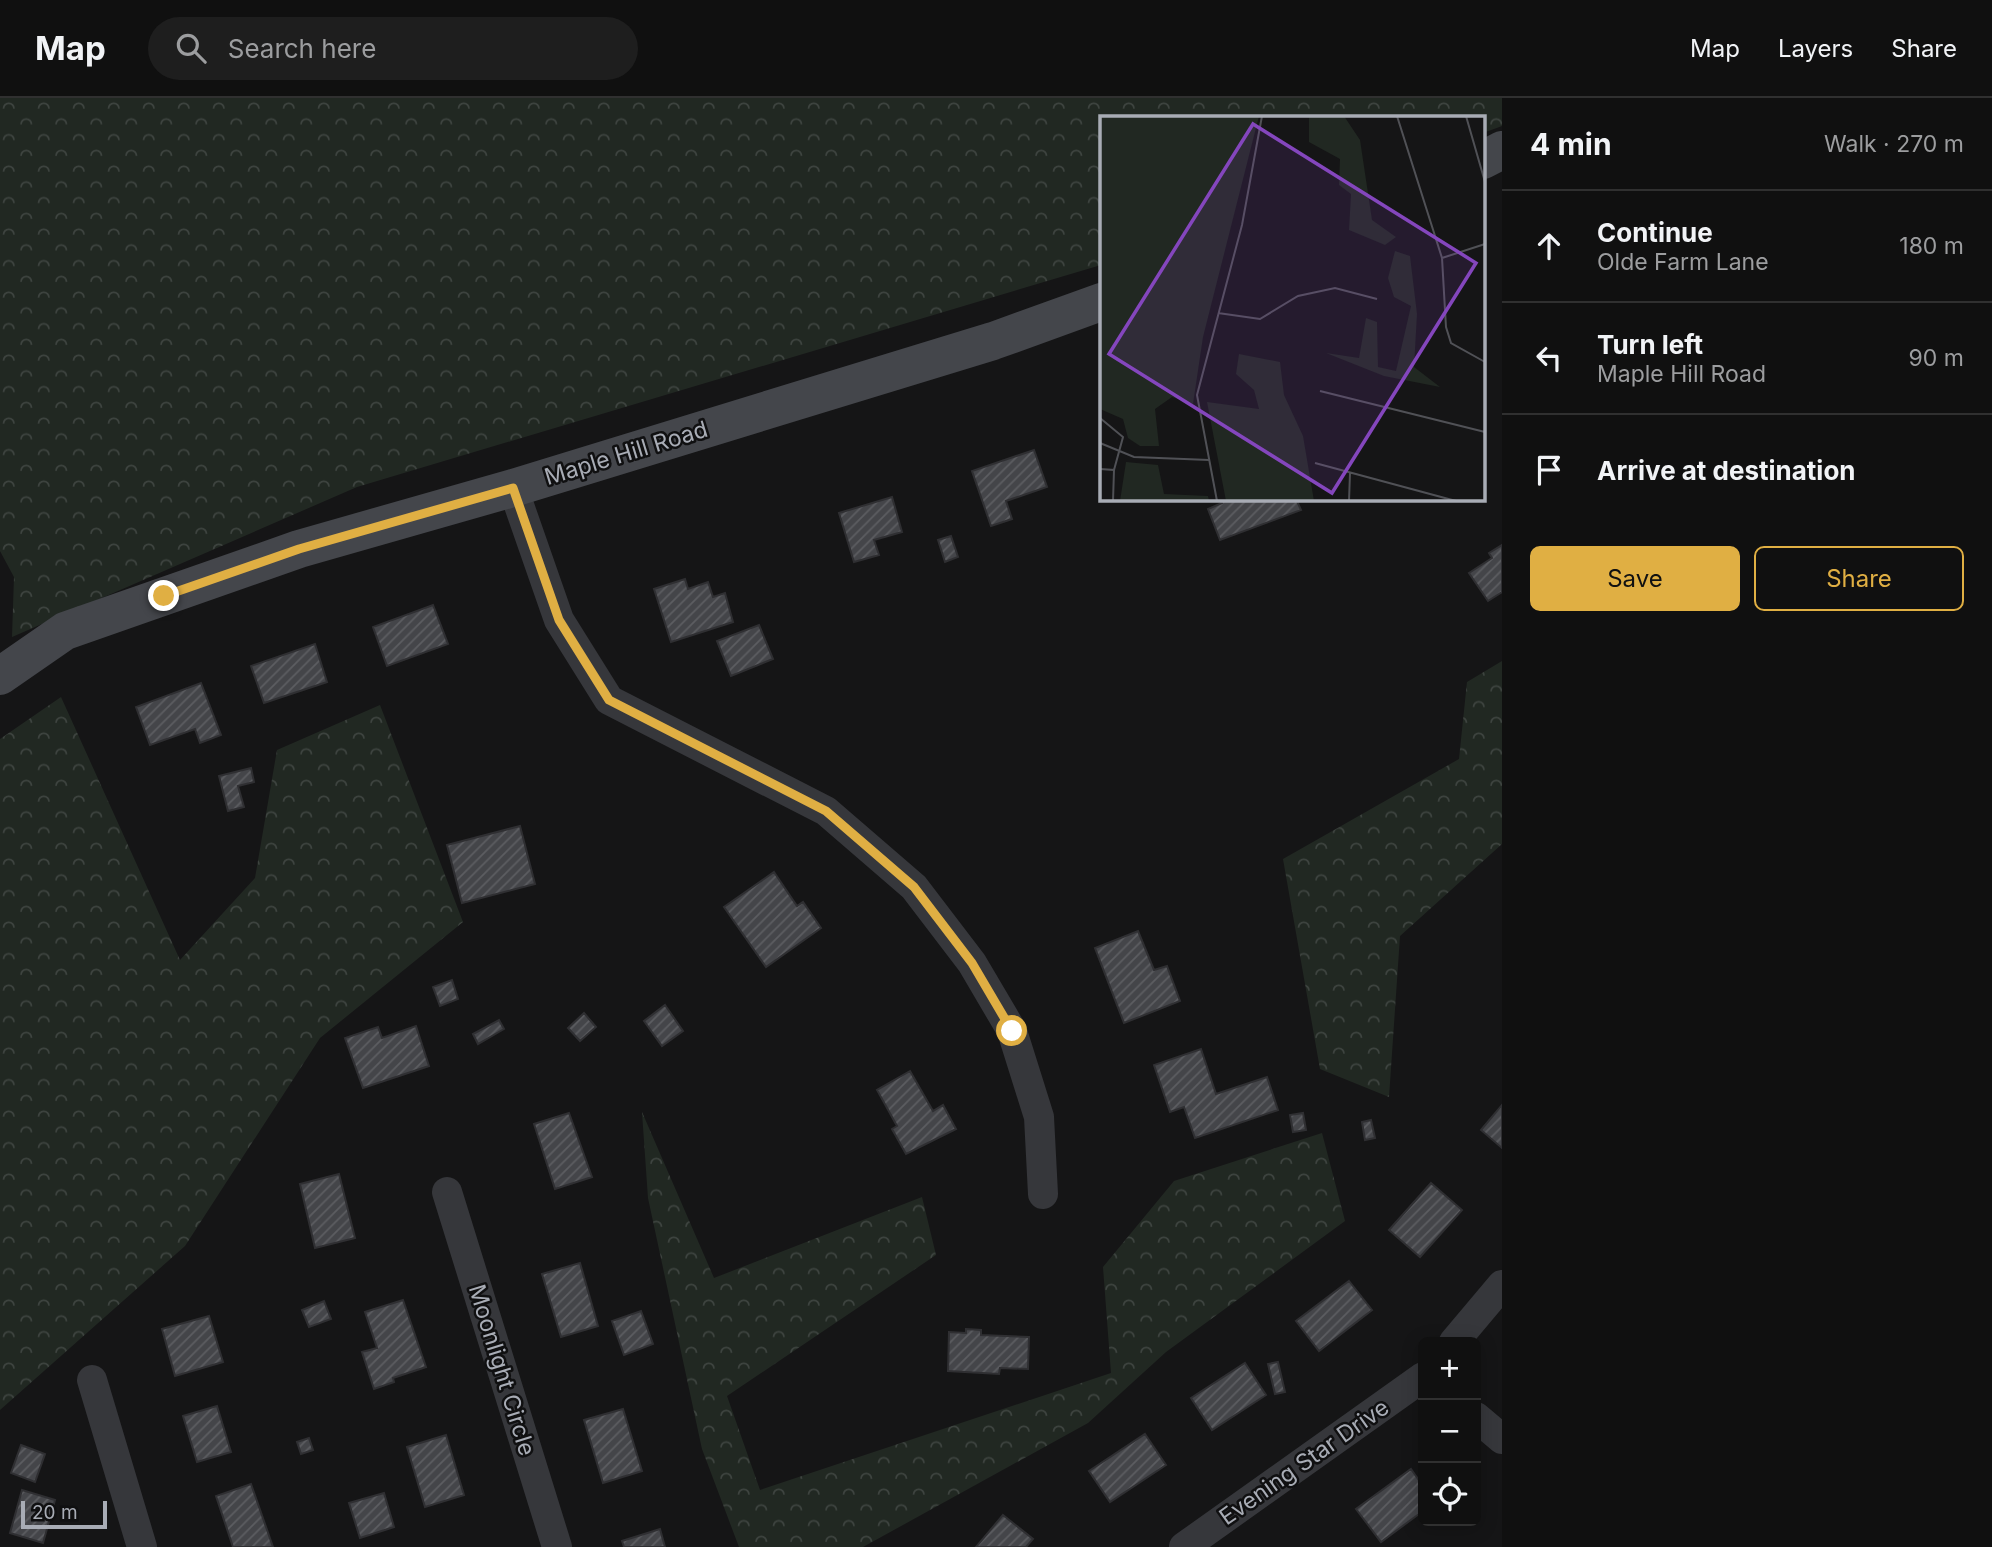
<!DOCTYPE html>
<html lang="en">
<head>
<meta charset="utf-8">
<style>
	body { margin:0; font-family:Inter,sans-serif; background:#1e1e1e; color:#f1f3f6 }
	.controls { position:absolute; right:21px; bottom:21px; display:grid; overflow:hidden; border-radius:10px; box-shadow:0 4px 18px #0003 }
	.controls button { width:63px; height:63px; display:grid; place-items:center; padding:0; border:0; border-bottom:2px solid #303030; background:#101010; color:#f1f3f6; font:35px sans-serif }
	.scale { position:absolute; left:21px; bottom:18px; width:86px; box-sizing:border-box; padding-left:7px; border:4px solid #a8acb5; border-top:0; font-size:19px; line-height:24px; white-space:nowrap; color:#a8acb5; -webkit-text-stroke:5px #101011; paint-order:stroke }
	.stop { position:absolute; width:21px; height:21px; margin:-16px; border:5px solid #e0af43; border-radius:50%; background:#fff }
	.stop.end { background:#e0af43; border-color:#fff; box-shadow:0 2px 7px #0008 }
	.list { margin:0; padding:0; list-style:none }
	h2 { display:flex; justify-content:space-between; align-items:center; height:91px; margin:0; padding:0 28px; font-size:30px }
	h2 small { font-size:23px; font-weight:400; color:#9c9d9f }
	.list li { display:grid; grid-template-columns:46px 1fr auto; gap:21px; align-items:center; box-sizing:border-box; height:112px; padding:0 28px; border-top:2px solid #303030 }
	.list b { display:block; font-size:26px; white-space:nowrap }
	.list p { margin:0; font-size:23px; white-space:nowrap; color:#9c9d9f }
	.list em { font-size:23px; font-style:normal; color:#9c9d9f }
	.actions { display:flex; gap:14px; padding:21px 28px }
	.actions a { flex:1; padding:16px 0; border:2px solid #e0af43; border-radius:10px; text-align:center; font-size:24px; color:#e0af43 }
	.actions .main { background:#e0af43; color:#111 }
	.icon { flex:none; width:38px; height:38px; fill:none; stroke:currentColor; stroke-width:2; stroke-linecap:round; stroke-linejoin:round }
	.map { position:relative; flex:none; width:1502px; height:1449px; overflow:hidden }
	header { display:flex; align-items:center; gap:42px; box-sizing:border-box; height:98px; padding:0 35px; background:#101010; border-bottom:2px solid #303030 }
	header strong { font-size:33px }
	nav { display:flex; gap:38px; margin-inline-start:auto; font-size:24px }
	.search { width:490px; height:63px; background:#1e1e1e; display:flex; align-items:center; gap:18px; box-sizing:border-box; padding:0 24px; border-radius:38px; color:#9c9d9f; font-size:26px }
	main { display:flex }
	aside { flex:1; background:#101010 }
	.map>svg:first-child { display:block }
	.forest { fill:url(#forest-crowns) }
	.building { fill:url(#building-hatch); stroke:#2f2f32; stroke-width:2 }
	.lines { fill:none; stroke-linecap:round; stroke-linejoin:round }
	.street { stroke:#36373b; stroke-width:30 }
	.secondary { stroke:#44464b; stroke-width:38 }
	.route { stroke:#e0af43; stroke-width:9 }
	.labels { text-anchor:middle; dominant-baseline:central; stroke-width:5; stroke-linejoin:round; paint-order:stroke }
	.street-label { font-size:23px; fill:#a8acb5; stroke:#101011 }
	.inset-road { fill:none; stroke:#505156; stroke-width:2 }
	.view { fill:#8446bd; fill-opacity:0.15; stroke:#8446bd; stroke-width:3.5 }
	.inset-edge { fill:none; stroke:#a8acb5; stroke-width:3.5 }
</style>
</head>
<body>
<header>
<strong>Map</strong>
<div class="search"><svg class="icon" aria-label="search" viewBox="0 0 24 24"><circle cx="10" cy="10" r="6"/><path d="M15 15l6 6"/></svg>Search here</div>
<nav><a>Map</a><a>Layers</a><a>Share</a></nav>
</header>
<main>
<div class="map">
<svg width="1502" height="1449" viewBox="0 0 1502 1449">
	<defs>
		<pattern id="forest-crowns" width="20" height="18" patternUnits="userSpaceOnUse" patternTransform="scale(1.75)"><rect width="20" height="18" fill="#212822"/><path d="M2 6a3 3 0 1 1 6 0M12 15a3 3 0 1 1 6 0" fill="none" stroke="#3e4440"/></pattern>
		<pattern id="building-hatch" width="6" height="6" patternUnits="userSpaceOnUse" patternTransform="scale(1.75)"><rect width="6" height="6" fill="#444549"/><path d="M-1 1l2-2M0 6l6-6M5 7l2-2" fill="none" stroke="#5c5d61"/></pattern>
	</defs>
	<rect width="100%" height="100%" fill="#151516"/>
	<path class="forest" d="M 0,0 L 1502,0 L 1502,28 L 1483,35 L 1483,19 L 1101,19 L 1101,167 L 357,389 L 12,539 L 14,479 L 0,453 Z
		M 1502,563 L 1502,746 L 1400,838 L 1389,999 L 1320,971 L 1283,761 L 1459,661 L 1467,584 Z
		M 61,599 L 180,862 L 255,780 L 277,652 L 380,607 L 463,824 L 320,940 L 185,1148 L 0,1312 L 0,641 Z
		M 642,1014 L 714,1180 L 922,1099 L 936,1157 L 727,1298 L 760,1392 L 1111,1275 L 1103,1169 L 1174,1083 L 1322,1035 L 1345,1123 L 1166,1254 L 1088,1325 L 863,1449 L 739,1449 L 702,1351 L 648,1100 Z"/>
	<path class="building" d="M 1034,352 L 1047,389 L 1006,403 L 1012,421 L 991,428 L 972,373 Z
		M 892,399 L 902,434 L 874,442 L 879,457 L 854,464 L 839,415 Z
		M 1220,401 L 1296,401 L 1301,412 L 1220,442 L 1208,411 L 1222,405 Z
		M 951,438 L 958,459 L 945,464 L 938,442 Z
		M 1502,447 L 1502,494 L 1488,503 L 1469,475 L 1492,460 L 1489,455 Z
		M 685,481 L 688,491 L 708,484 L 713,499 L 725,495 L 733,524 L 671,544 L 654,491 Z
		M 433,507 L 448,546 L 387,568 L 373,529 Z
		M 759,527 L 773,561 L 731,578 L 717,543 Z
		M 315,546 L 327,584 L 264,605 L 251,568 Z
		M 201,585 L 221,637 L 200,645 L 195,631 L 150,647 L 136,609 Z
		M 251,670 L 254,684 L 238,688 L 244,709 L 228,713 L 219,678 Z
		M 520,728 L 535,786 L 462,805 L 447,747 Z
		M 774,774 L 797,808 L 803,804 L 821,830 L 766,869 L 724,809 Z
		M 1138,833 L 1154,872 L 1167,868 L 1180,903 L 1124,925 L 1095,850 Z
		M 452,882 L 458,901 L 440,908 L 433,889 Z
		M 665,907 L 683,933 L 662,948 L 644,923 Z
		M 584,915 L 596,929 L 580,943 L 568,930 Z
		M 499,922 L 504,931 L 478,946 L 473,936 Z
		M 416,928 L 429,968 L 363,990 L 345,940 L 378,929 L 382,940 Z
		M 1201,951 L 1216,996 L 1267,979 L 1278,1012 L 1195,1040 L 1184,1009 L 1170,1014 L 1154,967 Z
		M 910,973 L 933,1013 L 943,1007 L 956,1031 L 906,1056 L 892,1031 L 897,1028 L 877,992 Z
		M 1502,1007 L 1502,1050 L 1481,1032 Z
		M 569,1015 L 592,1079 L 555,1091 L 534,1026 Z
		M 1303,1015 L 1306,1032 L 1293,1034 L 1290,1017 Z
		M 1371,1022 L 1375,1040 L 1365,1042 L 1362,1024 Z
		M 339,1076 L 355,1140 L 315,1150 L 300,1086 Z
		M 1431,1085 L 1462,1112 L 1420,1159 L 1389,1132 Z
		M 580,1165 L 598,1228 L 561,1239 L 542,1176 Z
		M 1349,1183 L 1372,1212 L 1319,1253 L 1296,1223 Z
		M 403,1202 L 426,1269 L 393,1280 L 394,1284 L 374,1291 L 362,1254 L 377,1250 L 365,1214 Z
		M 324,1203 L 331,1221 L 309,1229 L 302,1212 Z
		M 641,1213 L 653,1246 L 624,1257 L 612,1223 Z
		M 209,1218 L 223,1264 L 175,1278 L 162,1231 Z
		M 966,1231 L 981,1232 L 981,1237 L 1029,1239 L 1028,1271 L 1000,1270 L 999,1276 L 948,1273 L 949,1234 L 966,1235 Z
		M 1278,1264 L 1285,1294 L 1275,1296 L 1268,1266 Z
		M 1245,1265 L 1266,1297 L 1212,1332 L 1191,1300 Z
		M 217,1308 L 231,1354 L 197,1364 L 183,1318 Z
		M 623,1311 L 642,1373 L 603,1385 L 584,1322 Z
		M 1145,1336 L 1166,1367 L 1110,1404 L 1089,1373 Z
		M 446,1337 L 464,1397 L 425,1409 L 407,1349 Z
		M 309,1340 L 313,1352 L 301,1356 L 297,1344 Z
		M 21,1347 L 45,1356 L 35,1384 L 11,1375 Z
		M 1411,1371 L 1423,1388 L 1423,1413 L 1381,1444 L 1356,1411 Z
		M 251,1386 L 273,1449 L 233,1449 L 216,1398 Z
		M 22,1392 L 55,1402 L 43,1445 L 10,1435 Z
		M 384,1395 L 394,1429 L 360,1440 L 349,1405 Z
		M 1003,1417 L 1033,1441 L 1026,1449 L 976,1449 Z
		M 660,1431 L 665,1449 L 624,1449 L 622,1443 Z"/>
	<g class="lines">
		<path class="street" d="M 513,390 L 559,522 L 609,602 L 826,713 L 914,789 L 972,865 L 1012,933 L 1039,1019 L 1043,1096
			M 447,1094 L 557,1449
			M 1454,1244 L 1502,1187
			M 92,1282 L 142,1449
			M 1476,1319 L 1502,1341
			M 1184,1449 L 1423,1279"/>
		<path class="secondary" d="M 1483,62 L 1502,52
			M 0,578 L 65,533 L 299,451 L 513,390 L 993,243 L 1101,204"/>
	</g>
	<g class="lines">
		<path class="route" d="M 164,498 L 299,451 L 513,390 L 559,522 L 609,602 L 826,713 L 914,789 L 972,865 L 1012,933"/>
	</g>
	<g class="labels">
		<g class="street-label">
			<text transform="translate(626 355) rotate(-17)">Maple Hill Road</text>
			<text transform="translate(502 1272) rotate(73)">Moonlight Circle</text>
			<text transform="translate(1304 1364) rotate(-35)">Evening Star Drive</text>
		</g>
	</g>
	<g transform="translate(1100 18)">
		<rect width="385" height="385" fill="#151516"/>
		<path d="M 0,0 L 159,0 L 103,221 L 93,288 L 72,281 L 55,293 L 59,330 L 40,330 L 28,322 L 23,303 L 0,293 ZM 209,0 L 244,0 L 260,24 L 272,104 L 296,121 L 285,129 L 249,114 L 251,78 L 239,69 L 240,43 L 209,26 ZM 295,135 L 310,140 L 317,198 L 314,251 L 340,271 L 284,260 L 226,237 L 259,242 L 266,202 L 277,206 L 278,251 L 296,255 L 311,190 L 294,181 L 288,162 ZM 139,238 L 180,246 L 184,279 L 203,320 L 214,385 L 126,385 L 107,286 L 159,293 L 154,274 L 136,258 ZM 26,346 L 58,349 L 64,378 L 108,380 L 109,385 L 20,385 Z" fill="#212822"/>
		<path class="inset-road" d="M 297,0 L 342,142 L 346,211 L 351,227 L 385,246M 366,0 L 385,66M 342,142 L 385,128M 118,197 L 160,203 L 198,180 L 235,172 L 277,183M 220,275 L 385,316M 0,302 L 23,321 L 14,354M 0,327 L 34,341 L 109,344M 215,347 L 356,385M 0,353 L 14,354 L 13,385M 117,385 L 97,279 L 142,109 L 162,0M 249,385 L 250,357"/>
		<path class="view" d="M 153,8 L 376,147 L 232,377 L 9,238 Z"/>
		<rect width="385" height="385" class="inset-edge"/>
	</g>
</svg>
<div class="controls">
<button>+</button>
<button>−</button>
<button><svg class="icon" aria-label="locate" viewBox="0 0 24 24"><circle cx="12" cy="12" r="6"/><path d="M12 2v4M12 18v4M2 12h4M18 12h4"/></svg></button>
</div>
<div class="scale">20 m</div>
<div class="stop" style="left:1012px;top:933px"></div>
<div class="stop end" style="left:164px;top:498px"></div>
</div>
<aside>
<h2>4 min<small>Walk · 270 m</small></h2>
<ul class="list">
<li><svg class="icon" aria-label="ahead" viewBox="0 0 24 24"><path d="M12 20V5M6 11l6-6 6 6"/></svg><div><b>Continue</b><p>Olde Farm Lane</p></div><em>180 m</em></li>
<li><svg class="icon" aria-label="left" viewBox="0 0 24 24"><path d="M17 20v-9H6M10 6l-5 5 5 5"/></svg><div><b>Turn left</b><p>Maple Hill Road</p></div><em>90 m</em></li>
<li><svg class="icon" aria-label="arrive" viewBox="0 0 24 24"><path d="M6 21V4h12l-3 4 3 4H6"/></svg><div><b>Arrive at destination</b></div></li>
</ul>
<div class="actions"><a class="main">Save</a><a>Share</a></div>
</aside>
</main>
</body>
</html>
